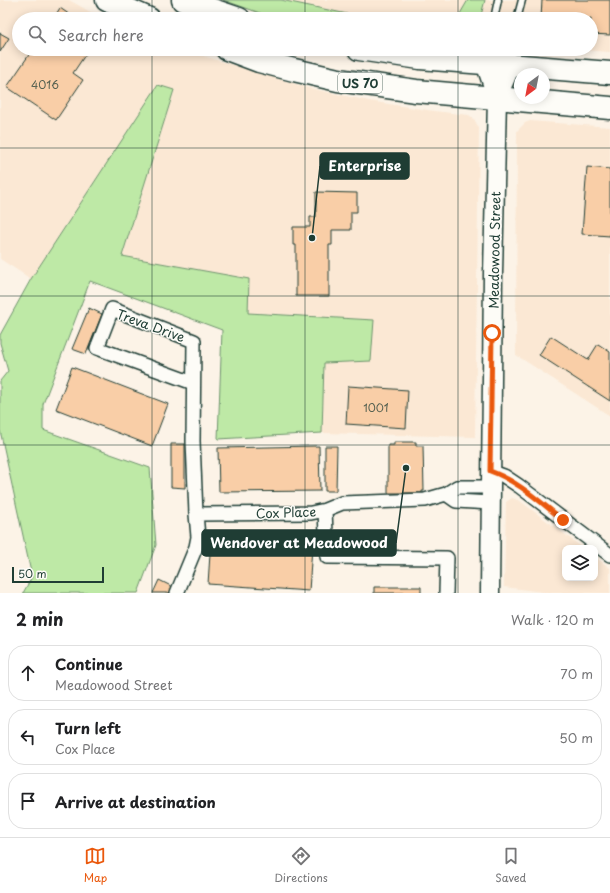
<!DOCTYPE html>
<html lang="en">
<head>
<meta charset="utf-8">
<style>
	body { margin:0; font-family:"Playpen Sans",sans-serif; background:#f2f2f2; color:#202124 }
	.controls { position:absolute; right:12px; bottom:12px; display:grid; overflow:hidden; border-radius:8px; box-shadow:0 2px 10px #0003 }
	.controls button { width:36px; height:36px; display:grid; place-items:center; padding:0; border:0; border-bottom:1px solid #e0e0e0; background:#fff; color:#202124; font:20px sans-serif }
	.compass { position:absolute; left:514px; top:68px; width:36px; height:36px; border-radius:50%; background:#fff; box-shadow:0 2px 10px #0003; rotate:212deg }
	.scale { position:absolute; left:12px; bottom:10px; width:92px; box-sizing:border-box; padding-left:4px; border:2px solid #1f3d34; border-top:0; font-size:11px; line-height:14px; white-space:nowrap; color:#1f3d34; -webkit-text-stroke:3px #fdfcf7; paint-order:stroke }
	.stop { position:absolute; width:12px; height:12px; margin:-9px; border:3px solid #ea580c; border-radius:50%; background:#fff }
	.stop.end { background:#ea580c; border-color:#fff; box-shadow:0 1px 4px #0008 }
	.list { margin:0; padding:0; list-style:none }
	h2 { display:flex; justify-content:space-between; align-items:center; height:52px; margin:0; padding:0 16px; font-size:17px }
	h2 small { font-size:13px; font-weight:400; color:#757577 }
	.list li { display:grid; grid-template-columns:26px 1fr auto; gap:12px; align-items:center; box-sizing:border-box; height:56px; margin:0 8px 8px; padding:0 8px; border:1px solid #e0e0e0; border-radius:16px }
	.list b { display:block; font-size:15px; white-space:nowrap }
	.list p { margin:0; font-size:13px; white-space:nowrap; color:#757577 }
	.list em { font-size:13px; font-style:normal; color:#757577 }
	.icon { flex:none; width:22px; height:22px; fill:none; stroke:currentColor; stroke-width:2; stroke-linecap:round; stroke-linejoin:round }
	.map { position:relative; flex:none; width:610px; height:593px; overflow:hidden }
	.search { position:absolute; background:#fff; box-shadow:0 2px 10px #0003; left:12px; right:12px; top:12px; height:44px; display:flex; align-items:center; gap:10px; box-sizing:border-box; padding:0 14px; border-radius:22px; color:#757577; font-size:15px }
	.sheet { height:244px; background:#fff }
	nav { display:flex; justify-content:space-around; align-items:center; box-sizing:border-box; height:56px; border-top:1px solid #e0e0e0; background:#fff; font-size:11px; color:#757577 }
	nav a { display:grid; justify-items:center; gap:2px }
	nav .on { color:#ea580c }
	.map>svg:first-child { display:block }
	.built { fill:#fbe8d4 }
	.green { fill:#bee9a6; stroke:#6e936d }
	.building { fill:#f9cea7; stroke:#1f3d34 }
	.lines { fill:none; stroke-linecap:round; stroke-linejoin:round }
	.lane-casing { stroke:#1f3d34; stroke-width:9 }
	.street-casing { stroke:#1f3d34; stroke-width:16 }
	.secondary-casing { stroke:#1f3d34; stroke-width:21 }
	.highway-casing { stroke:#1f3d34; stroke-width:25 }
	.lane { stroke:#fdfcf7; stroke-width:6 }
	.street { stroke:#fdfcf7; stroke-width:13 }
	.secondary { stroke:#fdfcf7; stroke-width:18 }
	.highway { stroke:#fdfcf7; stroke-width:22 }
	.route { stroke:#ea580c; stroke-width:5 }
	.grid { fill:none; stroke:#1f3d34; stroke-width:1; stroke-opacity:0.55 }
	.labels { text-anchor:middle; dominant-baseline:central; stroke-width:3; stroke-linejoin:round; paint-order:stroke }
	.number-label { font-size:11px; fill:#566151 }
	.shield { fill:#fdfcf7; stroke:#62766e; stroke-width:1 }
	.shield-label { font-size:12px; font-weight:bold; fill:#1f3d34 }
	.street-label { font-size:13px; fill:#1f3d34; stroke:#fdfcf7 }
	.leader { fill:none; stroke:#1f3d34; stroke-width:1.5 }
	.callout-dot { fill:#1f3d34; stroke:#fdfcf7; stroke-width:1.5 }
	.callout { fill:#1f3d34; stroke:#1f3d34; stroke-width:1.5 }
	.callout-label { font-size:14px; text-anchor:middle; font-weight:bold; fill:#fff }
</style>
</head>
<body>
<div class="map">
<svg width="610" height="593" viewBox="0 0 610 593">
	<rect width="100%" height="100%" fill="#fcf3e7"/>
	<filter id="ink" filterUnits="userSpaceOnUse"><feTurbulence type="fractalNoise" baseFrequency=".025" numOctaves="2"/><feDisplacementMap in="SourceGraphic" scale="8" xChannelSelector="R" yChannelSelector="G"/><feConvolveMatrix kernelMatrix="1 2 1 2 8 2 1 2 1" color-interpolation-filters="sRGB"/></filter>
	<g filter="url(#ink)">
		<path class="built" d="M 0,0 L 69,0 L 103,19 L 19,19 L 19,49 L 180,49 L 309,88 L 369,101 L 434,111 L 469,115 L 474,119 L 479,128 L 475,437 L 322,433 L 324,363 L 374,320 L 248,313 L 248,279 L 122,256 L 174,90 L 158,85 L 31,279 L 0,259 Z
			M 240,0 L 610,0 L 610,52 L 566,49 L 591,49 L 591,19 L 295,19 Z
			M 530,121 L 610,127 L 610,416 L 516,355 L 517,131 L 525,123 Z
			M 512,498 L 520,501 L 583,548 L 565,548 L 565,578 L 595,578 L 595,557 L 610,568 L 610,593 L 551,593 L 504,587 L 506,502 Z"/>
		<path class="green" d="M 223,0 L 281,0 L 371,19 L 277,19 Z
			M 468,0 L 485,0 L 480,19 L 457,19 Z
			M 158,85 L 174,90 L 122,256 L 249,279 L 248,313 L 374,320 L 371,361 L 324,363 L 322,433 L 218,439 L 222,330 L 90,281 L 43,404 L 43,430 L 150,468 L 156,545 L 138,593 L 23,593 L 32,577 L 0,430 L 0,381 L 8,371 L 0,343 L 0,335 L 31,279 Z"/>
		<path class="building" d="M 542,0 L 610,0 L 610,35 L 591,34 L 591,19 L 541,19 Z
			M 60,8 L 76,19 L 53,19 Z
			M 0,33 L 9,38 L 0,52 Z
			M 33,49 L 89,49 L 73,73 L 83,80 L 56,120 L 7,87 Z
			M 587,167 L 610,169 L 610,236 L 582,234 Z
			M 316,192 L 357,193 L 357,212 L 351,212 L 351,230 L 332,230 L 332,245 L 329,245 L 329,296 L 296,296 L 296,245 L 293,245 L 293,227 L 310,227 L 310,217 L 316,217 Z
			M 89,308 L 102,314 L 86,354 L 72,349 Z
			M 551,336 L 588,360 L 598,344 L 610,352 L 610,401 L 539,355 Z
			M 72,367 L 168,404 L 152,446 L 56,409 Z
			M 348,386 L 408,390 L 406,428 L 346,424 Z
			M 394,442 L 416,442 L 416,446 L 423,446 L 424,491 L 422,491 L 422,493 L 388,493 L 388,445 L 394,445 Z
			M 171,444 L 185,444 L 185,488 L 171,487 Z
			M 319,446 L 320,491 L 219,492 L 218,448 Z
			M 325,446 L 337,446 L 336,491 L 325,491 Z
			M 211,539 L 312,547 L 309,591 L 208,584 Z
			M 159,580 L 173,587 L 170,593 L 153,593 Z
			M 374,587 L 421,587 L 421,593 L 374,593 Z"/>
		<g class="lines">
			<g class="lane-casing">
				<path id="lane" d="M 494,19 L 498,0
					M 517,19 L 522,0
					M 511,62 L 513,49"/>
			</g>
			<g class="street-casing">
				<path id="street" d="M 490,471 L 504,476 L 519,486 L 610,555
					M 446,494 L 456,501 L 491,503
					M 325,510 L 327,557 L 447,558 L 446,593
					M 196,514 L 311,513 L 325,510 L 342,503 L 425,500 L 446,494 L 457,487 L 491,487
					M 177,593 L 196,547 L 198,537 L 196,514 L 193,441 L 194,341 L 112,309 L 97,348 L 193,383"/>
			</g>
			<g class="secondary-casing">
				<path id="secondary" d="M 485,63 L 497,98 L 493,273 L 490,593
					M 497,98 L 511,66"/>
			</g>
			<g class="highway-casing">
				<path id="highway" d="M 107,0 L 149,19
					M 183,0 L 239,19
					M 227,49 L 259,61 L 294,70 L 338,80 L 416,91 L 610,108
					M 359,49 L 420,58 L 610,73"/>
			</g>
			<use href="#lane" class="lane"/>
			<use href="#street" class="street"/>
			<use href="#secondary" class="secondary"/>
			<use href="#highway" class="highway"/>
		</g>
	</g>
	<g class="lines" filter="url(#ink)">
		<path class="route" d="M 492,333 L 490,471 C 518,481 540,502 563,520"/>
	</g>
	<path class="grid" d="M 152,0 L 152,19M 305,0 L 305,19M 458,0 L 458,19M 152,49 L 152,593M 305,49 L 305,593M 458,49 L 458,593M 0,148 L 610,148M 0,296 L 610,296M 0,445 L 610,445"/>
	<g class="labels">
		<g class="number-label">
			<text x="45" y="84">4016</text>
			<text x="376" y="407">1001</text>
		</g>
		<rect class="shield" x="338" y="73" width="44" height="20" rx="3"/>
		<g class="shield-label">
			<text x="360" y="83">US 70</text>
		</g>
		<g class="street-label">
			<text transform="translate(494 250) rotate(-89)">Meadowood Street</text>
			<text transform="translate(151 325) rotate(20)">Treva Drive</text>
			<text transform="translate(286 512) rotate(-2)">Cox Place</text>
		</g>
	</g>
	<path class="leader" d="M312 238L320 166M406 468L396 543"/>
	<g class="callout-dot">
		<circle cx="312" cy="238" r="4"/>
		<circle cx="406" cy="468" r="4"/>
	</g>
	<g class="callout">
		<rect x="320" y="153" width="89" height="26" rx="4"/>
		<rect x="202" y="530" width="194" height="26" rx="4"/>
	</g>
	<g class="callout-label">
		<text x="365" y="171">Enterprise</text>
		<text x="299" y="548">Wendover at Meadowood</text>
	</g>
</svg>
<div class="controls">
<button><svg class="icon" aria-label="layers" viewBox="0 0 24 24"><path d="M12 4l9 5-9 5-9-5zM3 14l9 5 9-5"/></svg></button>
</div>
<svg class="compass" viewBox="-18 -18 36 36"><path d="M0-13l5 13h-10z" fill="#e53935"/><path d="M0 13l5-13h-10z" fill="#757577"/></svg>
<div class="scale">50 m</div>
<div class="stop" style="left:492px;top:333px"></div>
<div class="stop end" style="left:563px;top:520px"></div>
<div class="search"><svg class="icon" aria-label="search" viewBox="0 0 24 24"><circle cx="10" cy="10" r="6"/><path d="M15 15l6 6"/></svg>Search here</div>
</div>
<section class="sheet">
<h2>2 min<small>Walk · 120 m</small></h2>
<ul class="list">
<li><svg class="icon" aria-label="ahead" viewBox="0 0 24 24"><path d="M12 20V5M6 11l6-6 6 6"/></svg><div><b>Continue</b><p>Meadowood Street</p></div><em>70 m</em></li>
<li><svg class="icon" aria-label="left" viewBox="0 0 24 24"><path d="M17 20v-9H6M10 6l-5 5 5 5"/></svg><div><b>Turn left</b><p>Cox Place</p></div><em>50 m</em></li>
<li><svg class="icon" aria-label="arrive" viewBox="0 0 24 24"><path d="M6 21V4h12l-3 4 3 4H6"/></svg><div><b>Arrive at destination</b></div></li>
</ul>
</section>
<nav>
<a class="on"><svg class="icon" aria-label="map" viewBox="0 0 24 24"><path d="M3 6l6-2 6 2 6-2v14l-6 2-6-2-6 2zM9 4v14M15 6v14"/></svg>Map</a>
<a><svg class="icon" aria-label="directions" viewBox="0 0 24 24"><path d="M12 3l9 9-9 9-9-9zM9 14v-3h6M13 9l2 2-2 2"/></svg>Directions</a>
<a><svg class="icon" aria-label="saved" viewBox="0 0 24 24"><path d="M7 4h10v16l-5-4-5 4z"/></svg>Saved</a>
</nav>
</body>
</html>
